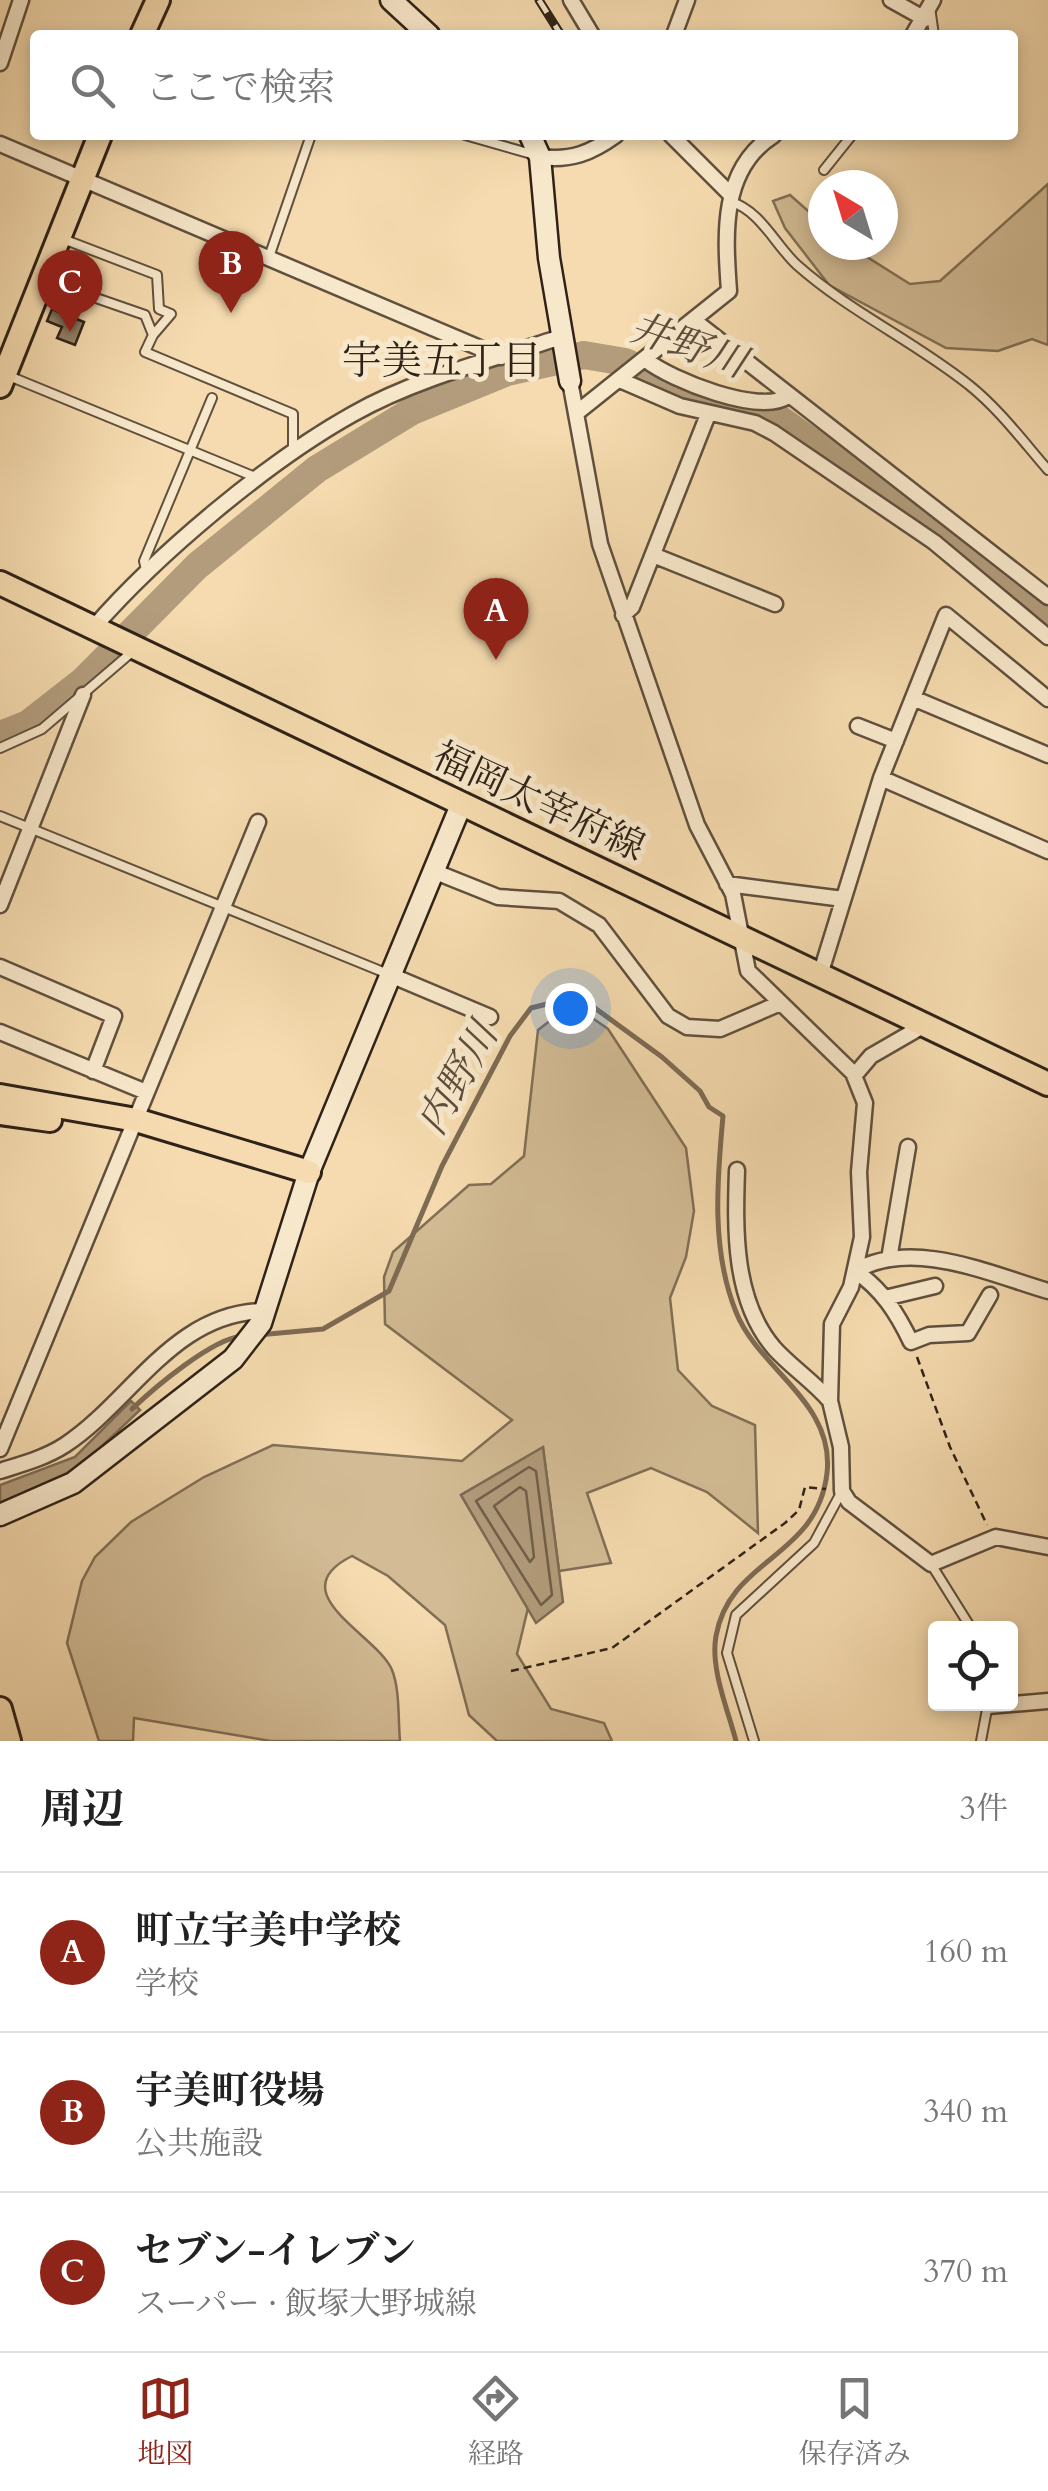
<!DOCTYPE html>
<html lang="ja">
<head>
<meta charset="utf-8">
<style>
	body { margin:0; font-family:Cardo,"Noto Serif JP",serif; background:#f2f2f2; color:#222 }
	.controls { position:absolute; right:30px; bottom:30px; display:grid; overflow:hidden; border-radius:10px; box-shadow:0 5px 15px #0003 }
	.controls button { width:90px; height:90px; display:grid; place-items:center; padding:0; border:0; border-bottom:2px solid #e0e0e0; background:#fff; color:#222; font:50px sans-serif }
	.compass { position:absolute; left:808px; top:170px; width:90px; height:90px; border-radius:50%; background:#fff; box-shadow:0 5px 15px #0003; rotate:322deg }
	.you { position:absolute; left:570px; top:1008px; width:35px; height:35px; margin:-25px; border:8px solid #fff; border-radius:50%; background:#1a73e8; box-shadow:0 0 0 15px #1a73e833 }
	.badge { display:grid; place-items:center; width:65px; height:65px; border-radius:50%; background:#8f2418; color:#fff; font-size:32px; font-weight:700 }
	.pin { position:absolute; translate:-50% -82px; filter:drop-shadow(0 2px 5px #0008) }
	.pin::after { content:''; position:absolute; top:52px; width:35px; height:30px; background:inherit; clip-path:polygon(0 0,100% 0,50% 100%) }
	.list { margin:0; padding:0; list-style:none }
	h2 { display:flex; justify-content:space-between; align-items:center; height:130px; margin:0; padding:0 40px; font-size:42px }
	h2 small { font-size:32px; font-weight:400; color:#767676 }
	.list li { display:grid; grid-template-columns:65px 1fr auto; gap:30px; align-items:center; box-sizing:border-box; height:160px; padding:0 40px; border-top:2px solid #e0e0e0 }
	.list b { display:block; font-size:38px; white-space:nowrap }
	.list p { margin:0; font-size:32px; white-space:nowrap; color:#767676 }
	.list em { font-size:32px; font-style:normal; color:#767676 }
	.icon { flex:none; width:55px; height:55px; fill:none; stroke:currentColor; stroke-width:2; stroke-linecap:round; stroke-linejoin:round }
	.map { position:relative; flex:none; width:1048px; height:1741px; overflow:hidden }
	.search { position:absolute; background:#fff; box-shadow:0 5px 15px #0003; left:30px; right:30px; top:30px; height:110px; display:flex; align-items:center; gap:25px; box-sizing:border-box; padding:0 35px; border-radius:10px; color:#767676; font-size:38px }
	.sheet { height:610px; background:#fff }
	nav { display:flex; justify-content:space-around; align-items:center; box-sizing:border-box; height:140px; border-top:2px solid #e0e0e0; background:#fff; font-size:28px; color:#767676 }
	nav a { display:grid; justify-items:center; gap:5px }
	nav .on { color:#8f2418 }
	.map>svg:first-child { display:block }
	.green { fill:#d3bc95; stroke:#816f56; stroke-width:2.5 }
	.water { fill:#b29c7c; stroke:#7e6b54; stroke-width:2.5 }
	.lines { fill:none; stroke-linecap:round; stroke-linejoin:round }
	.shore { stroke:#705f4a; stroke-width:2.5 }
	.stream { stroke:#7e6b54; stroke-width:5 }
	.river { stroke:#b29c7c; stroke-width:28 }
	.building { fill:#968267; stroke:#2f2218; stroke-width:2.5 }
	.lane-casing { stroke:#60503e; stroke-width:12 }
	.street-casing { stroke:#60503e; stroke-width:19 }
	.secondary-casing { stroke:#2f2218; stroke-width:25 }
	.primary-casing { stroke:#2f2218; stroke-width:28 }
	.path { stroke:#2f2218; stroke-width:2.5; stroke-dasharray:8 5; stroke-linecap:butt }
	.lane { stroke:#f8e8cb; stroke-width:8 }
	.street { stroke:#f8e8cb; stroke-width:14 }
	.secondary { stroke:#f8e8cb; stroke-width:20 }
	.primary { stroke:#f5dbaf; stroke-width:22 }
	.rail-casing { stroke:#2f2218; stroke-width:9 }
	.rail { stroke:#f8e8cb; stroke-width:5; stroke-dasharray:15; stroke-linecap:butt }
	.labels { text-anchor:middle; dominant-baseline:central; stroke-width:10; stroke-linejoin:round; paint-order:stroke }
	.street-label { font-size:38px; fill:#2f2218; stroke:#f8e8cb }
	.water-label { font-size:40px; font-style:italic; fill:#5d4d3b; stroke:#f8e8cb }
	.neighbourhood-label { font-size:40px; fill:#2f2218; stroke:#f8e8cb }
</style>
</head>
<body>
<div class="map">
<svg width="1048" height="1741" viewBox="0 0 1048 1741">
	<rect width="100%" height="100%" fill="#f5dbaf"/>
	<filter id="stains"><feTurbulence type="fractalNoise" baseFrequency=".002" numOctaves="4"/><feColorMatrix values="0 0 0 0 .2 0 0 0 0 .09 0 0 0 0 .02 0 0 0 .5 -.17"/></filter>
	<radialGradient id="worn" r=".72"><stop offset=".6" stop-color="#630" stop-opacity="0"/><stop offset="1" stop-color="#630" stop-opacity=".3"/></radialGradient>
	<path class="green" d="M 1048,184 L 1048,345 L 1032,339 L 998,351 L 946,348 L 829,285 L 785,228 L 773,201 L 790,195 L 823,224 L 823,245 L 848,245 L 910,284 L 940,281 Z
		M 564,1010 L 581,1010 L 608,1029 L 686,1148 L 694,1211 L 686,1257 L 670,1298 L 678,1370 L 712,1406 L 755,1425 L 758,1533 L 707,1492 L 651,1468 L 587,1493 L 611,1563 L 559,1571 L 543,1448 L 461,1495 L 528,1608 L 517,1654 L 551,1709 L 604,1723 L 612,1741 L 497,1741 L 469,1715 L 445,1625 L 388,1576 L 352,1556 C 278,1593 378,1635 392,1670 C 400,1689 398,1720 400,1741 L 271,1741 L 134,1718 L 133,1741 L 99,1741 L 67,1643 L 82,1581 L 95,1557 L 131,1522 L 204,1477 L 273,1445 L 462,1461 L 512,1420 L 385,1324 L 384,1277 L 393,1252 L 469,1185 L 491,1184 L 524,1156 L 538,1030 Z"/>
	<path class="water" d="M 131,1401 L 140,1410 L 76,1471 L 0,1506 L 0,1485 L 75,1457 Z
		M 543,1447 L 563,1602 L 536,1623 L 461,1495 Z"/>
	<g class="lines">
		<path class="shore" d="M 529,1467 L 536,1471 L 552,1595 L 541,1605 L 476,1501 Z
			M 520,1487 L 526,1491 L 534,1557 L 530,1562 L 494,1506 Z"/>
		<path class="stream" d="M 258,1335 L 323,1329 L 389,1291 L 442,1166 L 510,1036 L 531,1008 L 563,1000 L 588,1003 L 662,1057 L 700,1091 L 709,1107 L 723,1116 C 717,1181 711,1250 736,1312 C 759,1370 835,1402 827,1473 C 817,1559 730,1557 716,1636 C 710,1668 728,1710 736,1741
			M 132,1409 C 155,1387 212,1339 242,1336"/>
		<path class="river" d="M 0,735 L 28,724 L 83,681 L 197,566 L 317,469 L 412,411 L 507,372 L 584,355 L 625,362 L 710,401 L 775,416 L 944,536 L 1048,618"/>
	</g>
	<path class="building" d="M 52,309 L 84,322 L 75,345 L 57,338 L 62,327 L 47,321 Z"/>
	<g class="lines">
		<g class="lane-casing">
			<path id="lane" d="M 930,7 L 934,35
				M 465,135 L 535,155
				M 824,170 L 852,135
				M 731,202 C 760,210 776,246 797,265 C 850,312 914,341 969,385 C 999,409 1022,440 1048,470
				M 269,257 L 311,135
				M 47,281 L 145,315 L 153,335 L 171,314 L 159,309 L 157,275 L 63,239
				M 153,335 L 145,352 L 293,414 L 293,450
				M 9,376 L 255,477
				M 147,574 L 144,561 L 212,398
				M 0,748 L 42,729 L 132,652
				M 0,816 L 388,974
				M 931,1564 L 971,1628
				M 754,1741 L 727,1653 L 736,1615 L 814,1543 L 842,1491
				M 981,1741 L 988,1704"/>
		</g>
		<g class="street-casing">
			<path id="street" d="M 571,0 L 592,35
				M 891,0 L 925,19
				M 674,35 L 687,0
				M 913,35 L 933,0
				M 0,63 L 21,0
				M 671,135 L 731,195
				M 0,144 L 501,357
				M 540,157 C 571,161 591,153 616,135
				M 696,322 L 1048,597
				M 646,360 C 671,380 761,416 788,396
				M 620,380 L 680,406 L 755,423 L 774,433 L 934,542 L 1048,637
				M 570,381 L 600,544 L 697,825 L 733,894 L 748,971 L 853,1073 L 865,1103 L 859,1172 L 862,1237 L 851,1287 L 832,1324 L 830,1401 L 841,1447 L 842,1491 L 849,1502 L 931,1564 L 996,1537 L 1048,1547
				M 579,411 L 729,291 C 725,235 720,169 774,135
				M 653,555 L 775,604
				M 623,615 L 632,607 L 707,417
				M 94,627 C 159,553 267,462 353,414 C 417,378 491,360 561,337
				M 913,698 L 1048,755
				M 858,726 L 896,741
				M 881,778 L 1048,851
				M 433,871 L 498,897 L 559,901 L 599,925 L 668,1016 L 687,1027 L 720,1029 L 778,1004
				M 727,884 L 843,899
				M 0,905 L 83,695
				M 0,967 L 114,1016 L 93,1071
				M 388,974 L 490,1017
				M 820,975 L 881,778 L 946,615 L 1048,699
				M 0,1032 L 146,1092
				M 854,1076 L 871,1056 L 916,1030 L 920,1023
				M 737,1170 C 735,1229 733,1300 774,1348 C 791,1367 813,1381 830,1401
				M 889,1259 L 908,1147
				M 990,1295 L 968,1333 L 929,1335 L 911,1342 C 897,1313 882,1289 855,1271 C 913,1238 990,1274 1048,1291
				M 885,1298 L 935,1286
				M 0,1449 L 258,822
				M 0,1471 C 22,1464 45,1458 65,1445 C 132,1401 174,1311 266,1311
				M 988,1706 L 1048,1701"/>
		</g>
		<g class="secondary-casing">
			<path id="secondary" d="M 391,0 L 429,35
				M 530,135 L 540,157 L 549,258 L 570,381
				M 0,1515 L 73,1483 L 233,1359 L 261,1323 L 309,1172 L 461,805"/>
		</g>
		<g class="primary-casing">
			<path id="primary" d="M 142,35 L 158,0
				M 0,386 L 100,135
				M 0,583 L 1048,1084
				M 0,1096 L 136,1120 L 309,1172
				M 0,1113 L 50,1120
				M 0,1709 L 9,1741"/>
		</g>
		<path class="path" d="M 917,1357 L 950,1447 L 987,1525
			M 511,1671 L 612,1648 L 785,1523 L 799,1510 L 805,1487 L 826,1489"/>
		<use href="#lane" class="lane"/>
		<use href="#street" class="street"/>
		<use href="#secondary" class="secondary"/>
		<use href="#primary" class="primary"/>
		<g class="rail-casing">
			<path id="rail" d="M 539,0 L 561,35"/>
		</g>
		<use href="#rail" class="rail"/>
	</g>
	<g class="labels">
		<g class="street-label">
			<text transform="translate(539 802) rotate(25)">福岡太宰府線</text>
		</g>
		<g class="water-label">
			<text transform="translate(688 346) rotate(19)">井野川</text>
			<text transform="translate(458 1079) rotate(-61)">内野川</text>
		</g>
		<g class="neighbourhood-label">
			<text x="442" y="361">宇美五丁目</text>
		</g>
	</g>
	<rect width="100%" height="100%" filter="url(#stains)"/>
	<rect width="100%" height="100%" fill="url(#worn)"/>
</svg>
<div class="controls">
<button><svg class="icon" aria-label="locate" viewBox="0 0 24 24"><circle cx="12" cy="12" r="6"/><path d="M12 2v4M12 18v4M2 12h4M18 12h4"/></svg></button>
</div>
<svg class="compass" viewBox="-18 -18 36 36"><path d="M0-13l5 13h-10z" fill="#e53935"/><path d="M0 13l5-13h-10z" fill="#767676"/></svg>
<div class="you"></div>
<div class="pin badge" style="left:496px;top:660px">A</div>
<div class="pin badge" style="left:231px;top:313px">B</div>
<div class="pin badge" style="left:70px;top:332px">C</div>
<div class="search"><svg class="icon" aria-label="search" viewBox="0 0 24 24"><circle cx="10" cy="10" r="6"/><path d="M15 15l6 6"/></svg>ここで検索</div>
</div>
<section class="sheet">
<h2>周辺<small>3件</small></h2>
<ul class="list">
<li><span class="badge">A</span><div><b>町立宇美中学校</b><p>学校</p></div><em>160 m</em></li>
<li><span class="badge">B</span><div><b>宇美町役場</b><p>公共施設</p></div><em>340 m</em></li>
<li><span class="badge">C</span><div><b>セブン-イレブン</b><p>スーパー · 飯塚大野城線</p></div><em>370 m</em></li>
</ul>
</section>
<nav>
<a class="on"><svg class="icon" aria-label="map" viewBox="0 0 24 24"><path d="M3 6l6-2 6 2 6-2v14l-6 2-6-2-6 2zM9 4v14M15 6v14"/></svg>地図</a>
<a><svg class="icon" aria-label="directions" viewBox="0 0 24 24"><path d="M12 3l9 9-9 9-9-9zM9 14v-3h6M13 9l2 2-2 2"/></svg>経路</a>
<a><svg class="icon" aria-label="saved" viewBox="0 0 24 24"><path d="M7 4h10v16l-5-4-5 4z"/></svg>保存済み</a>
</nav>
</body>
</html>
